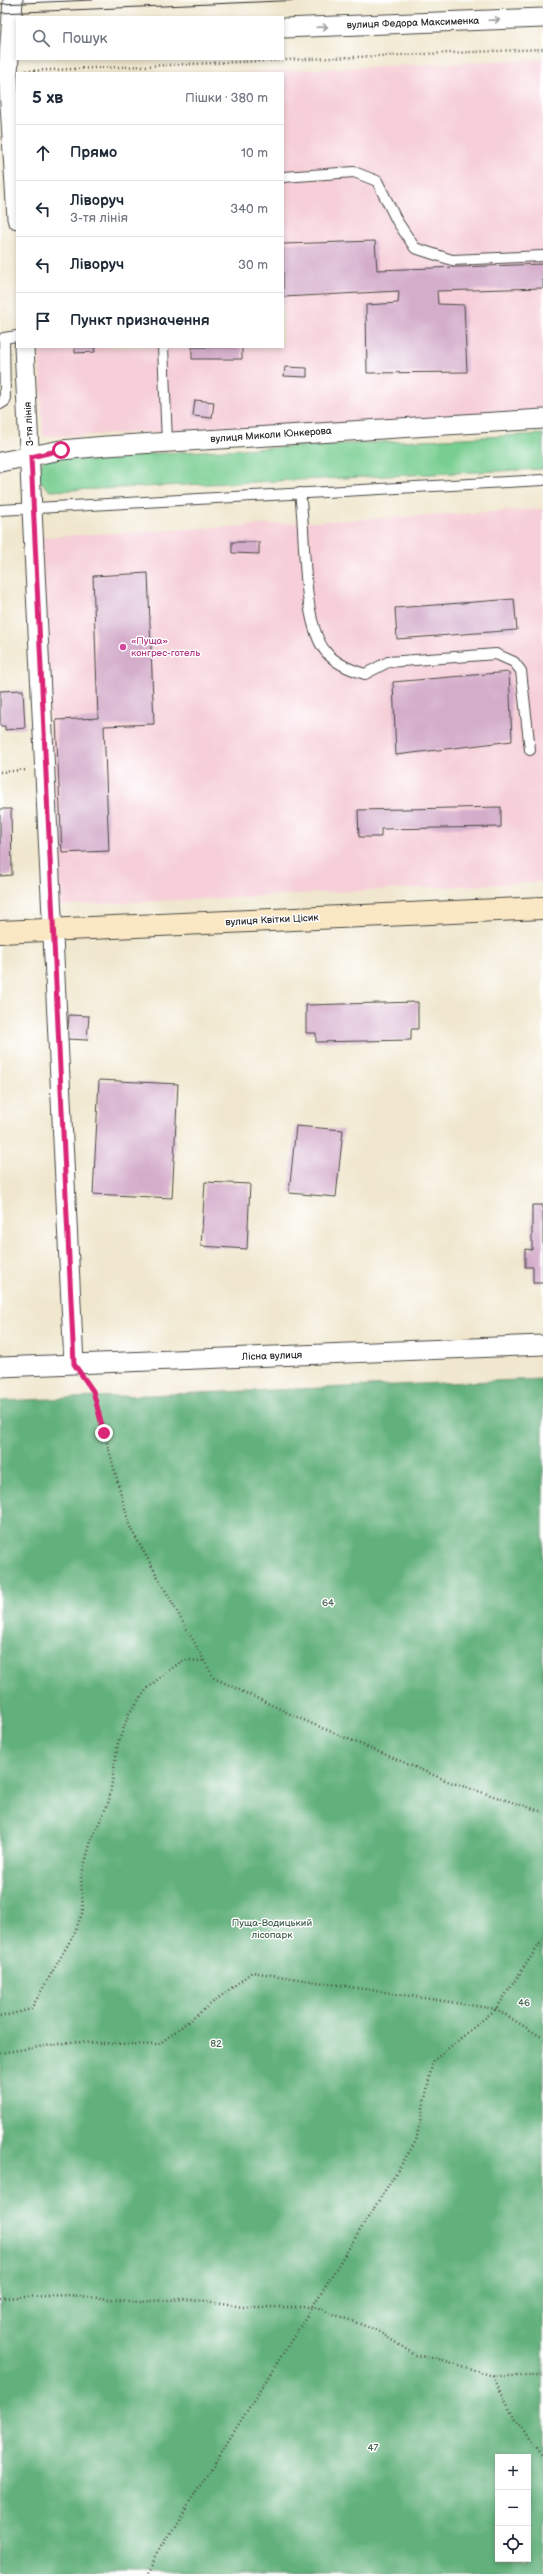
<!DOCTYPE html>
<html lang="uk">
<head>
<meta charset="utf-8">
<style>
	body { margin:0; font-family:"Balsamiq Sans",sans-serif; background:#f2f2f3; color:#1f2937 }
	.controls { position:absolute; right:12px; bottom:12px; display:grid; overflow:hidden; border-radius:0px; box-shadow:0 2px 6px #0003 }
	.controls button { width:36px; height:36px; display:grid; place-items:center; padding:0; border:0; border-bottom:1px solid #e0e1e3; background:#fff; color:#1f2937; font:20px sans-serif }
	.stop { position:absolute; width:12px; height:12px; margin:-9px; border:3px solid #db2777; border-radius:50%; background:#fff }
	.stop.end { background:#db2777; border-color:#fff; box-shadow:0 1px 4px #0008 }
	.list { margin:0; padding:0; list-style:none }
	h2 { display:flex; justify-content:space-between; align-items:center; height:52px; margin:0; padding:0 16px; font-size:17px }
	h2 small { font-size:13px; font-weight:400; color:#747a83 }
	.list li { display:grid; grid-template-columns:26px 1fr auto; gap:12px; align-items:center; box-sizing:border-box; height:56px; padding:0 16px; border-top:1px solid #e0e1e3 }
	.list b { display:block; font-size:15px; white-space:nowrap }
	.list p { margin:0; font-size:13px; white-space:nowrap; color:#747a83 }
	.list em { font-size:13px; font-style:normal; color:#747a83 }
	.icon { flex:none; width:22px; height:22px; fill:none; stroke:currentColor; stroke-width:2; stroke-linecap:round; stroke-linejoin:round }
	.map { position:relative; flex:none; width:543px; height:2574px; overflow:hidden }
	.search { position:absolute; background:#fff; box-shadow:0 2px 6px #0003; left:16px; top:16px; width:268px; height:44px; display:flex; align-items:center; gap:10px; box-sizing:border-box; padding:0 14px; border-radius:0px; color:#747a83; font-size:15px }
	.panel { position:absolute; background:#fff; box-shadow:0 2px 6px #0003; left:16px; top:72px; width:268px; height:276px; border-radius:0px }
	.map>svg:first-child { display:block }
	.built { fill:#f6cfd8 }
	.green { fill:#78ce91; stroke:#527c5e }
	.forest { fill:#62b17b; stroke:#466e53; fill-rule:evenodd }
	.building { fill:#d4adcb }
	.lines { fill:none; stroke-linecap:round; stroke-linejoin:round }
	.lane-casing { stroke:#494743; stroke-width:12 }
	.street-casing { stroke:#494743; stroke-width:21 }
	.secondary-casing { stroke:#494743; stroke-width:24 }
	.path { stroke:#494743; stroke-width:2.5; stroke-dasharray:1 3; stroke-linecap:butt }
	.lane { stroke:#fff; stroke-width:10 }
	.street { stroke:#fff; stroke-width:19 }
	.secondary { stroke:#fae7c3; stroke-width:22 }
	.tram { stroke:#2b2b2b; stroke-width:1 }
	.oneway { stroke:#a0a0a0 }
	.route { stroke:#db2777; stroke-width:5 }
	.hotel-dot { fill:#d1479c; stroke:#fff; stroke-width:1.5 }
	.labels { text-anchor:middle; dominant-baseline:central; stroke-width:3; stroke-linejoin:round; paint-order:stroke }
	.street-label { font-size:10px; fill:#2b2b2b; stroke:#fff }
	.hotel-label { font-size:10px; fill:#b23c85; stroke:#fff; text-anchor:start }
	.park-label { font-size:10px; fill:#46644f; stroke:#fff }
</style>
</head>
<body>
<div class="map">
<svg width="543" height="2574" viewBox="0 0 543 2574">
	<rect width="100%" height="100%" fill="#fff"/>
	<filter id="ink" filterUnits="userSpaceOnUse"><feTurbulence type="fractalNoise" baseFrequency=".025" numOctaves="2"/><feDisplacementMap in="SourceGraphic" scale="8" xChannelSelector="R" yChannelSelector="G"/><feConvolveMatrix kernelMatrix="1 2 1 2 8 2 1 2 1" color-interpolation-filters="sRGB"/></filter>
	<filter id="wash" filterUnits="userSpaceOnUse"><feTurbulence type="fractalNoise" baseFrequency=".012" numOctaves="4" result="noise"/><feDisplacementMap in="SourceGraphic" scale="16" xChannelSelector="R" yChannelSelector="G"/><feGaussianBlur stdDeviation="0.9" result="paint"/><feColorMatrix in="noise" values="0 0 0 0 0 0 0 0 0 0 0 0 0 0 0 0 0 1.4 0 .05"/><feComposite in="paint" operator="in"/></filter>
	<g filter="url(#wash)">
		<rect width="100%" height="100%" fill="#f0e7ce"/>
		<path class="built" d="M 543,59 L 543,415 L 43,437 L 39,347 L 283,347 L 283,73 L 227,73 Z
			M 543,509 L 543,882 L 58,906 L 41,537 Z"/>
		<path class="green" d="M 543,434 L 543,469 L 50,491 L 39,480 L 39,468 L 44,459 Z"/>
		<path class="forest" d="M 543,1379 L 543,2574 L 0,2574 L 0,1401 ZM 498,2457 L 528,2457 L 528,2559 L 498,2559 Z"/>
		<g id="blocks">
			<path class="building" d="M 375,241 L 377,270 L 543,264 L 543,288 L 437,291 L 438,304 L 464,305 L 467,372 L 367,373 L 366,305 L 398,303 L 399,291 L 283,297 L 283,244 Z
				M 75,347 L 94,347 L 95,352 L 75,353 Z
				M 192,347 L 242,347 L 242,359 L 192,359 Z
				M 285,367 L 307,368 L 307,377 L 284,376 Z
				M 195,400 L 214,402 L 212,418 L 193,416 Z
				M 232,542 L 259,542 L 259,554 L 232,553 Z
				M 148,573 L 154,724 L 104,726 L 109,851 L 62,853 L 56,720 L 98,718 L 93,576 Z
				M 514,599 L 517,630 L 397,639 L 395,608 Z
				M 509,672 L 512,741 L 396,755 L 393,682 Z
				M 23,690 L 25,728 L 5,730 L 5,726 L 0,726 L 0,691 Z
				M 501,807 L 501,827 L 381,829 L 381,837 L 359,837 L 358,810 Z
				M 0,809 L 11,809 L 12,875 L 0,876 Z
				M 418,1002 L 418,1029 L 411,1029 L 411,1040 L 316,1042 L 316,1033 L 306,1033 L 306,1005 Z
				M 69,1015 L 89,1016 L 87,1040 L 67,1039 Z
				M 99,1080 L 178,1084 L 172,1198 L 93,1194 Z
				M 296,1126 L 343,1130 L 336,1197 L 289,1193 Z
				M 205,1182 L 250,1184 L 247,1249 L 201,1246 Z
				M 532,1205 L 543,1205 L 543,1283 L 533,1283 L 533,1267 L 525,1267 L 525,1249 L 532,1250 Z"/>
		</g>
	</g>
	<g filter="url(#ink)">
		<use href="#blocks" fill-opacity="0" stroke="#494743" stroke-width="1"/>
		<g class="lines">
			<g class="lane-casing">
				<path id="lane" d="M 283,177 L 354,172 L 377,181 L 397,221 L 415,248 L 452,260 L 543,256
					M 163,347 L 167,442
					M 0,404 L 5,401 L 4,338 L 17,336
					M 300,493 C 306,533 301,623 326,652 C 336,664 351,670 365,674 L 388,662 L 496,654 L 514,662 L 521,671 L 530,750
					M 0,510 L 543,480"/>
			</g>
			<g class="street-casing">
				<path id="street" d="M 13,0 L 8,72 L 17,219
					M 283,28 L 543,18
					M 24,347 L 74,1364
					M 0,462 L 61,450 L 106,446 L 543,419
					M 0,1367 L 543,1345"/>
			</g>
			<g class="secondary-casing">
				<path id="secondary" d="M 0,932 L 543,908"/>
			</g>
			<path class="path" d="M 26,71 L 543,49
				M 0,772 L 27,770
				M 87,1382 L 93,1391 L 130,1527 L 214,1678 L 301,1719 L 450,1782 L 543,1812
				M 0,2017 L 31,2009 L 74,1934 L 83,1911 L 81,1877 L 91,1841 L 109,1801 L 118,1743 L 129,1713 L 147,1689 L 166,1672 L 184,1660 L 205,1661
				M 0,2053 L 71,2042 L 158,2045 L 252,1972 L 496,2009 L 543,2038
				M 0,2298 L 69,2295 L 139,2302 L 184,2299 L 243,2307 L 314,2307 L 376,2330 L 415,2355 L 443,2360 L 493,2376 L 543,2376
				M 493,2376 L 515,2420 L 526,2430 L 543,2456
				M 145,2574 L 416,2141 L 433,2061 L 496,2009 L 543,1939"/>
			<use href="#lane" class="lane"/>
			<use href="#street" class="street"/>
			<use href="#secondary" class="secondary"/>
			<path class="tram" d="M 0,4 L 93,0
				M 0,13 L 304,0"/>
		</g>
		<defs><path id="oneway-shaft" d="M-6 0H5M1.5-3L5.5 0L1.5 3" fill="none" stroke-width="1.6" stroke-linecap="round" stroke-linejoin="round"/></defs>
		<g class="oneway">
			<use href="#oneway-shaft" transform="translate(494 20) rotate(-2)"/>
			<use href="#oneway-shaft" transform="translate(322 27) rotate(-2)"/>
		</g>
	</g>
	<g class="lines" filter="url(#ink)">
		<path class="route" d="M 61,450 L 31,457 L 74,1364 L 93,1391 L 104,1433"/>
	</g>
	<circle class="hotel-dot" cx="123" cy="647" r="4"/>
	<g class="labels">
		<g class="street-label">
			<text transform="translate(413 23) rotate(-2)">вулиця Федора Максименка</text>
			<text transform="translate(29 424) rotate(-93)">3-тя лінія</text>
			<text transform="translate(271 435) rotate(-4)">вулиця Миколи Юнкерова</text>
			<text transform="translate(272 920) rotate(-3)">вулиця Квітки Цісик</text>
			<text transform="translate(272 1356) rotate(-2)">Лісна вулиця</text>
		</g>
		<g class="hotel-label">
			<text x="131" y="641">«Пуща»<tspan x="131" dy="12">конгрес-готель</tspan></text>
		</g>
		<g class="park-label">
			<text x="328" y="1603">64</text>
			<text x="272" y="1923">Пуща-Водицький<tspan x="272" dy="12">лісопарк</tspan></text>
			<text x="524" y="2003">46</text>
			<text x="216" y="2044">82</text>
			<text x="373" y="2448">47</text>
		</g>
	</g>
</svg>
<div class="controls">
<button>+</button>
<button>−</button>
<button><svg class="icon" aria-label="locate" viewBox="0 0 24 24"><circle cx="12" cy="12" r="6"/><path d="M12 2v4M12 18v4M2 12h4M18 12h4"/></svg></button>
</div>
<div class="stop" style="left:61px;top:450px"></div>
<div class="stop end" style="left:104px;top:1433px"></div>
<div class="search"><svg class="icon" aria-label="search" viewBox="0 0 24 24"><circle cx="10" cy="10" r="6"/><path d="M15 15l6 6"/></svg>Пошук</div>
<section class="panel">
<h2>5 хв<small>Пішки · 380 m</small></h2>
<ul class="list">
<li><svg class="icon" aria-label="ahead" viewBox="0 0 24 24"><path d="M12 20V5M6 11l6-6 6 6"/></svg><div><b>Прямо</b></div><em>10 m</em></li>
<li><svg class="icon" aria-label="left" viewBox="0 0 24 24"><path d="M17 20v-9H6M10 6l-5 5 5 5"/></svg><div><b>Ліворуч</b><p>3-тя лінія</p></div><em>340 m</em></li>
<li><svg class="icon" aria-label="left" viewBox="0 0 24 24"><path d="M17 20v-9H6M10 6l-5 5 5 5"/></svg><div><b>Ліворуч</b></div><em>30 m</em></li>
<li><svg class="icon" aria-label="arrive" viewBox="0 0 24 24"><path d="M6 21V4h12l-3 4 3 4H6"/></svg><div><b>Пункт призначення</b></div></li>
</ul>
</section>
</div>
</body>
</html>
